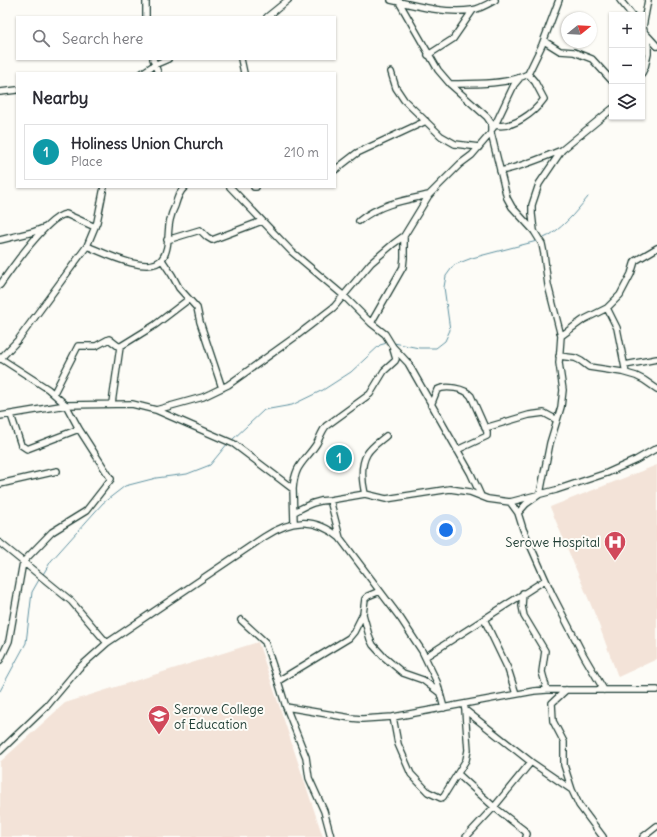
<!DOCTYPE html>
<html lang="en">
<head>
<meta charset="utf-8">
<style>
	body { margin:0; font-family:Delius,sans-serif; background:#f2f2f3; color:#2b2b33 }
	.controls { position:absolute; right:12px; top:12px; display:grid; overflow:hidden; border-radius:0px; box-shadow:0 1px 3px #0004 }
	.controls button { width:36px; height:36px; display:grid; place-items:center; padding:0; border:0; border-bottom:1px solid #e1e1e2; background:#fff; color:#2b2b33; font:20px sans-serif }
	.compass { position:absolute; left:561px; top:12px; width:36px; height:36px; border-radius:50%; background:#fff; box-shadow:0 1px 3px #0004; rotate:72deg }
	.you { position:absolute; left:446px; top:530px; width:14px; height:14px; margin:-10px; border:3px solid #fff; border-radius:50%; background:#1a73e8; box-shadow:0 0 0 6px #1a73e833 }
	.badge { display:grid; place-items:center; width:26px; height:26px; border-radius:50%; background:#2563eb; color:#fff; font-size:13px; font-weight:700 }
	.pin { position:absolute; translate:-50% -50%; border:2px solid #fff; box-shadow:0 1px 4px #0006 }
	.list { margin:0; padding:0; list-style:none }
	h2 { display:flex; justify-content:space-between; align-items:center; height:52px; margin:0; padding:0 16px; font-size:17px }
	h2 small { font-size:13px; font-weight:400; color:#7c7c81 }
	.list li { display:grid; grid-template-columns:26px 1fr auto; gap:12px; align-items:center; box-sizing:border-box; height:56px; margin:0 8px 8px; padding:0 8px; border:1px solid #e1e1e2; border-radius:0px }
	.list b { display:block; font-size:15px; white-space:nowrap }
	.list p { margin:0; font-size:13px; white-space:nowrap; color:#7c7c81 }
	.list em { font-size:13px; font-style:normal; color:#7c7c81 }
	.icon { flex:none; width:22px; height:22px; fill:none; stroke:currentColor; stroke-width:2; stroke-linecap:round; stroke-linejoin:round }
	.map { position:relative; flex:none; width:657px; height:837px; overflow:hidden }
	.search { position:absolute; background:#fff; box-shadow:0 1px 3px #0004; left:16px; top:16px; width:320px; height:44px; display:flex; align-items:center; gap:10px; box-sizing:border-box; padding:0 14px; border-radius:0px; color:#7c7c81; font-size:15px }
	.panel { position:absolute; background:#fff; box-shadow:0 1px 3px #0004; left:16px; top:72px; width:320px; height:116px; border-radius:0px }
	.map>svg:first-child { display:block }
	.built { fill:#f3e3d8 }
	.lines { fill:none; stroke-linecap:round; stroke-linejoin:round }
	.stream { stroke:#5f92a1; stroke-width:1 }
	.minor-casing { stroke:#1f3d34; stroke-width:8 }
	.minor { stroke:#fdfcf7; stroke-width:5.5 }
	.labels { text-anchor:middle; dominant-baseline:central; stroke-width:4; stroke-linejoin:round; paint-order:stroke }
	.poi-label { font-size:13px; fill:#1f3d34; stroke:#fdfcf7; text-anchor:end }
</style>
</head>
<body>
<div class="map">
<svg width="657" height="837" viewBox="0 0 657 837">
	<rect width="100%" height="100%" fill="#fdfcf7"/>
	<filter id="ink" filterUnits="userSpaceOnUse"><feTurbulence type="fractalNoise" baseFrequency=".025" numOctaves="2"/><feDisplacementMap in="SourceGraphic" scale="8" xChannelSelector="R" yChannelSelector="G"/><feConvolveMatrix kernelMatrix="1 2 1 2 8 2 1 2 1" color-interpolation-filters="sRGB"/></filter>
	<g filter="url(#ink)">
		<path class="built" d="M 657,465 L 657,659 L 618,677 L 596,617 L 550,507 Z
			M 258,642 L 323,837 L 0,837 L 0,762 L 65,703 Z"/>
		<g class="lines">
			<path class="stream" d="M 542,239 C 561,231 575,213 588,197
				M 394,343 L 419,348 L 436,348 L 445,341 L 450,330 L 444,287 L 446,276 L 454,265 L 472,258 L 537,241
				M 232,440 L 264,410 L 292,405 L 323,390 L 351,372 L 380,345 L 387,343
				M 42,576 L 51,561 L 103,503 L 125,486 L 156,478 L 187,474 L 210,465 L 228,443
				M 0,691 L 26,643 L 32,592 L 40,578"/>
			<g class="minor-casing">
				<path id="minor" d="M 146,0 L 146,17
					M 391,0 C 417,6 446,14 472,10 C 480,9 488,4 495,0
					M 620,0 L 632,15
					M 399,2 L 438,70 L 450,84 L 487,117 L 491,123 L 491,133 L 507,198 L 512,207 L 534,231 L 542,244 L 544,254 L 548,285 L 561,336 L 559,363 L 563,390 L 561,407 L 550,443 L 540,494 L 526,504 L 518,513
					M 267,17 L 288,0
					M 646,34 L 657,46
					M 544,41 L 560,51 L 574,52 L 592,59 L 612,81
					M 428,55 L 453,39 L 473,10
					M 153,59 L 158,73
					M 241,59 L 244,73
					M 391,72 L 396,88 L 404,100 L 441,136 L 455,144 L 479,147
					M 142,73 L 154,65 L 168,59
					M 642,73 L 645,67 L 648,54 L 648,46 L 643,27 L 648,0
					M 450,84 C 473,84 507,85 528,74
					M 0,92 L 17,90
					M 495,125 L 514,85 L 519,79
					M 492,129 L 495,125 C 513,129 534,113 544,99 L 535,82 L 528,74 L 542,45 L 559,0
					M 335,170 L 357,153 L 426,121
					M 500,171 C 522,167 541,158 562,150
					M 230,187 L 292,252 L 344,296 L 371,323 L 385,334 L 393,347 L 408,363 L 471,474 L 481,496
					M 254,187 L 256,187
					M 359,221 C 379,204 405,200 429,195
					M 534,231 L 532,214 L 532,205 L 539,184 L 562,150 L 612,109
					M 0,240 L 33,232 L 46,227
					M 167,240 L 200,230 L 207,237 L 212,240 L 262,221
					M 87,246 C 102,252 149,276 162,259 C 170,249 167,232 170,220 C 171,215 173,210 175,206 C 177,199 179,192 185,187
					M 162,260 L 172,275 L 179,288 L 197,308 L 200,322 L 222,388
					M 0,285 C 11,269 48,216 66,214 L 95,227
					M 607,308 L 617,328 L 626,373
					M 371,323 L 403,267 L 404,258 L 404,236
					M 561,336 L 583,320 L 607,308 L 620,295 L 631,274 L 635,261 L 657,248
					M 559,356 L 575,358 L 581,361 L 589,367 L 622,372 L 636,376 L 644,380 L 657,389
					M 0,358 L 48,389 L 66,405 L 79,429 L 111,479 L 86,511 L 52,532 L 23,562 L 9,641 L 0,660
					M 0,359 L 18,340 L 87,246 L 97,222 L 104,187
					M 625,365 L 657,359
					M 54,393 L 78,346 L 96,346 L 109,339 L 118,346 L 121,346 L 155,325 L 189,299
					M 112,403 L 120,347
					M 431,405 L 437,390 C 445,385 465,388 471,396 L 487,432 L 487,436 L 457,450
					M 156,410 L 203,397 L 228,385 L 295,337 L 334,307 L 371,263 L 393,244 L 404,236 L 429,195 L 460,164 L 472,155 L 491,133
					M 11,415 L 21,445 L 27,449 L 79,429
					M 0,416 L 66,405 L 132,404 L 156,410 L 234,444 L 293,489 L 294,523
					M 485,428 L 529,415 L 544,413 L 557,420
					M 0,484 L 57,471
					M 293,489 C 295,463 305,462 317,443 C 320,437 322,431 326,426 L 370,394 L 384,371 L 395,361 L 396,359 L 393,349
					M 365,494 C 362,481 360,466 367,454 C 371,447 380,441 386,436
					M 510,502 L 518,513 L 523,529 L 552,594 L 584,656 L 604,690
					M 294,512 C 306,506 316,500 330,500
					M 340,538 L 330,500 L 365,494 L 386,499 L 450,489 L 470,492 L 488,499 L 510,502 L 556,490 L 607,473 L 636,460 L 657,448
					M 0,543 L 71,601 L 107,643
					M 523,593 L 522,606 L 524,616 L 545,651 L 542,672 L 547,690
					M 363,614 L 370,639 L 373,645 L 384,657 L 403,673 L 423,680 L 440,693
					M 484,619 L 508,669 L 516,694
					M 241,620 L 265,642 L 278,681
					M 425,657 L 545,580
					M 566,690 L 552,703 L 553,721 L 564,742 L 564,765 L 572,790
					M 464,704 L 465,710 L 531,762 L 572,790 L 579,805 L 603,837
					M 286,707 L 351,718 L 362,719 L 393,717 L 534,691 L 547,690 L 657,690
					M 393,717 L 398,744 L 411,774 L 428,792 L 441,798 L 443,797 L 466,760 L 468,750 L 465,710
					M 0,751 L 47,706 L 79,668 L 107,643 L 264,537 C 290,520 314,516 340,538 L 401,619 L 422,651 L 437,682 L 444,708
					M 458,774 L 494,807 L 525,831 L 527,834 L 526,837
					M 331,837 L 324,811 L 309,778 L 306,757 L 286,707 L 278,681 L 349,638 L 354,632 L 363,614 L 365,599 L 368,596 L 380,591
					M 466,837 L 494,807 L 531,762
					M 643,837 L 657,826"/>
			</g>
			<use href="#minor" class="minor"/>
		</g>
	</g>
	<defs>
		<g id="hospital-pin" transform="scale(1.15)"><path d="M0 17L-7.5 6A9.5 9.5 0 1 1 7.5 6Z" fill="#d1495b" stroke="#fdfcf7"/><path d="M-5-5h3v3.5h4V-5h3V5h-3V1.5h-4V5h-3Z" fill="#fff"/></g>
		<g id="university-pin" transform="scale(1.15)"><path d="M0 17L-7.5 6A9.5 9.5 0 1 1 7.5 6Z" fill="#d1495b" stroke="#fdfcf7"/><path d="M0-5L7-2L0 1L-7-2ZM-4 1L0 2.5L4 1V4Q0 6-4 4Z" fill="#fff"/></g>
	</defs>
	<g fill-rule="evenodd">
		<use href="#hospital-pin" x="615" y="542"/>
		<use href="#university-pin" x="159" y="716"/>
	</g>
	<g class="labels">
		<g class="poi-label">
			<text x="600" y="542">Serowe Hospital</text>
			<text x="174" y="709" text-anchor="start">Serowe College<tspan x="174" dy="15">of Education</tspan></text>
		</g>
	</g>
</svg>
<div class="controls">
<button>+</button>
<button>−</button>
<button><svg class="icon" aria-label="layers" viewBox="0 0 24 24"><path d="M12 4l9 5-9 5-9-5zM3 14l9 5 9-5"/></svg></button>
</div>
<svg class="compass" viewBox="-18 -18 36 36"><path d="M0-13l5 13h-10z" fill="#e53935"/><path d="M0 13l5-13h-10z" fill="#7c7c81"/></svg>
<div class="you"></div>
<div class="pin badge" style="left:339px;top:458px;background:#0f9aa8">1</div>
<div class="search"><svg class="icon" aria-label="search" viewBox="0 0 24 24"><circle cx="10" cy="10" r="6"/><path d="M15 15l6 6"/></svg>Search here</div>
<section class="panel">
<h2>Nearby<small></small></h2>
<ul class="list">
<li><span class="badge" style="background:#0f9aa8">1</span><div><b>Holiness Union Church</b><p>Place</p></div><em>210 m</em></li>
</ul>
</section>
</div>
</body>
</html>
